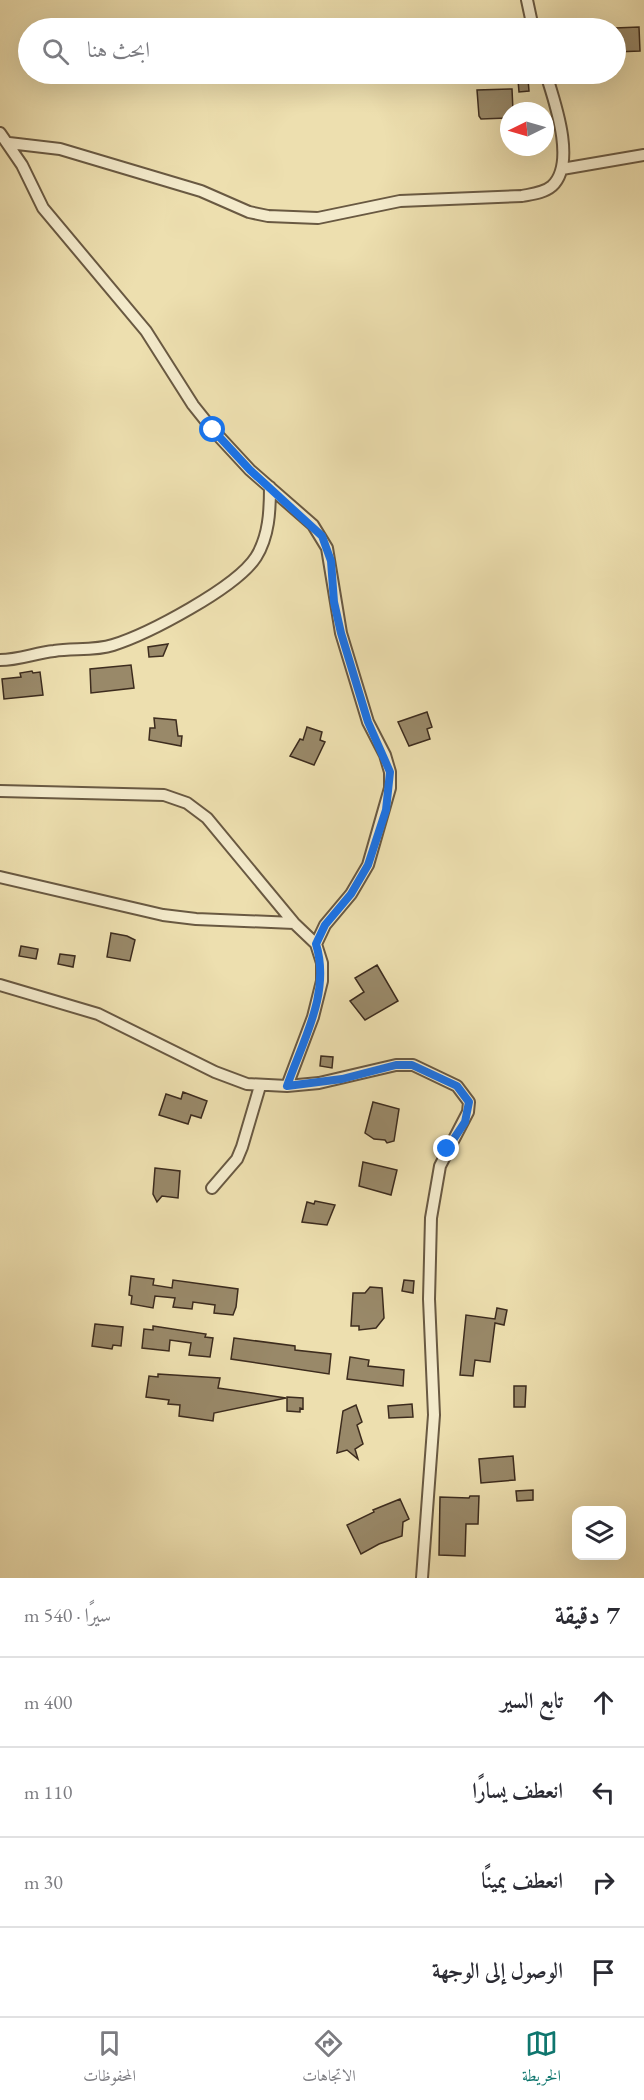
<!DOCTYPE html>
<html lang="ar">
<head>
<meta charset="utf-8">
<style>
	body { margin:0; font-family:"EB Garamond",Amiri,serif; background:#f7f7f7; color:#2b2b33; direction:rtl }
	.controls { position:absolute; right:18px; bottom:18px; display:grid; overflow:hidden; border-radius:12px; box-shadow:0 6px 24px #0002 }
	.controls button { width:54px; height:54px; display:grid; place-items:center; padding:0; border:0; border-bottom:2px solid #e1e1e2; background:#fff; color:#2b2b33; font:30px sans-serif }
	.compass { position:absolute; left:500px; top:102px; width:54px; height:54px; border-radius:50%; background:#fff; box-shadow:0 6px 24px #0002; rotate:265deg }
	.stop { position:absolute; width:18px; height:18px; margin:-14px; border:4px solid #1a73e8; border-radius:50%; background:#fff }
	.stop.end { background:#1a73e8; border-color:#fff; box-shadow:0 2px 6px #0008 }
	.list { margin:0; padding:0; list-style:none }
	h2 { display:flex; justify-content:space-between; align-items:center; height:78px; margin:0; padding:0 24px; font-size:26px }
	h2 small { font-size:20px; font-weight:400; color:#7c7c81 }
	.list li { display:grid; grid-template-columns:39px 1fr auto; gap:18px; align-items:center; box-sizing:border-box; height:90px; padding:0 24px; border-top:2px solid #e1e1e2 }
	.list b { display:block; font-size:22px; white-space:nowrap }
	.list em { font-size:20px; font-style:normal; color:#7c7c81 }
	.icon { flex:none; width:33px; height:33px; fill:none; stroke:currentColor; stroke-width:2; stroke-linecap:round; stroke-linejoin:round }
	.map { position:relative; flex:none; width:644px; height:1578px; overflow:hidden; direction:ltr }
	.search { position:absolute; background:#fff; box-shadow:0 6px 24px #0002; left:18px; right:18px; top:18px; height:66px; display:flex; align-items:center; gap:15px; box-sizing:border-box; padding:0 21px; border-radius:33px; color:#7c7c81; font-size:22px }
	.sheet { height:438px; background:#fff }
	nav { display:flex; justify-content:space-around; align-items:center; box-sizing:border-box; height:84px; border-top:2px solid #e1e1e2; background:#fff; font-size:16px; color:#7c7c81 }
	nav a { display:grid; justify-items:center; gap:3px }
	nav .on { color:#0f766e }
	.map>svg:first-child { display:block }
	.building { fill:#998969; stroke:#3d2c1e; stroke-width:1.5 }
	.lines { fill:none; stroke-linecap:round; stroke-linejoin:round }
	.minor-casing { stroke:#695942; stroke-width:14 }
	.minor { stroke:#f3eacb; stroke-width:10 }
	.route { stroke:#1a73e8; stroke-width:8 }
</style>
</head>
<body>
<div class="map">
<svg width="644" height="1578" viewBox="0 0 644 1578">
	<rect width="100%" height="100%" fill="#eddfaf"/>
	<filter id="stains"><feTurbulence type="fractalNoise" baseFrequency=".00333" numOctaves="4"/><feColorMatrix values="0 0 0 0 .2 0 0 0 0 .09 0 0 0 0 .02 0 0 0 .5 -.17"/></filter>
	<radialGradient id="worn" r=".72"><stop offset=".6" stop-color="#630" stop-opacity="0"/><stop offset="1" stop-color="#630" stop-opacity=".3"/></radialGradient>
	<path class="building" d="M 639,27 L 640,51 L 615,52 L 615,28 Z
		M 528,79 L 529,91 L 519,92 L 518,80 Z
		M 512,89 L 513,111 L 509,111 L 507,118 L 481,119 L 479,116 L 477,90 Z
		M 168,644 L 163,656 L 149,657 L 148,647 Z
		M 131,665 L 134,688 L 91,693 L 90,669 Z
		M 32,671 L 33,673 L 40,672 L 43,695 L 4,699 L 2,679 L 21,677 L 20,673 Z
		M 427,712 L 432,727 L 427,729 L 430,739 L 409,746 L 398,722 Z
		M 154,718 L 176,720 L 178,736 L 182,736 L 181,746 L 149,740 L 150,728 L 155,728 Z
		M 307,727 L 322,732 L 320,740 L 325,742 L 314,765 L 290,756 L 300,739 L 303,740 Z
		M 111,933 L 127,936 L 135,940 L 130,961 L 107,957 Z
		M 21,946 L 38,949 L 36,959 L 19,956 Z
		M 60,954 L 75,956 L 73,967 L 58,964 Z
		M 377,965 L 398,1001 L 365,1020 L 350,1001 L 364,992 L 355,978 Z
		M 321,1056 L 333,1057 L 332,1068 L 320,1066 Z
		M 183,1092 L 207,1101 L 201,1118 L 191,1115 L 188,1124 L 159,1115 L 166,1094 L 181,1099 Z
		M 373,1102 L 399,1109 L 394,1141 L 387,1143 L 385,1140 L 374,1139 L 365,1133 Z
		M 363,1162 L 397,1170 L 391,1195 L 359,1186 Z
		M 155,1168 L 180,1171 L 178,1198 L 162,1196 L 157,1202 L 153,1194 Z
		M 315,1201 L 335,1205 L 327,1225 L 302,1222 L 307,1202 L 314,1204 Z
		M 131,1276 L 154,1279 L 153,1285 L 172,1288 L 173,1280 L 238,1289 L 236,1307 L 233,1315 L 214,1313 L 215,1305 L 193,1302 L 192,1309 L 173,1307 L 175,1298 L 155,1296 L 153,1308 L 131,1304 L 132,1296 L 129,1295 Z
		M 404,1280 L 414,1281 L 413,1293 L 402,1291 Z
		M 370,1287 L 382,1288 L 384,1318 L 376,1328 L 359,1330 L 359,1326 L 351,1326 L 353,1293 L 365,1293 Z
		M 497,1308 L 507,1310 L 504,1325 L 495,1323 L 490,1362 L 475,1360 L 473,1376 L 460,1375 L 466,1315 L 495,1319 Z
		M 95,1324 L 123,1327 L 121,1346 L 113,1345 L 112,1349 L 92,1346 Z
		M 153,1326 L 206,1334 L 205,1337 L 213,1338 L 210,1357 L 189,1355 L 191,1343 L 170,1340 L 169,1351 L 142,1348 L 144,1329 L 153,1330 Z
		M 234,1338 L 295,1346 L 295,1350 L 331,1354 L 329,1374 L 231,1359 Z
		M 350,1357 L 369,1360 L 368,1366 L 404,1370 L 403,1386 L 347,1379 Z
		M 158,1374 L 220,1378 L 218,1388 L 286,1398 L 214,1413 L 213,1421 L 179,1416 L 180,1405 L 168,1404 L 169,1400 L 146,1397 L 149,1376 L 158,1377 Z
		M 514,1386 L 526,1386 L 525,1407 L 514,1407 Z
		M 287,1397 L 303,1398 L 303,1409 L 300,1408 L 300,1412 L 287,1411 Z
		M 412,1404 L 413,1417 L 389,1418 L 388,1406 Z
		M 356,1405 L 362,1422 L 357,1425 L 363,1444 L 355,1449 L 358,1459 L 347,1450 L 337,1453 L 343,1411 Z
		M 513,1456 L 515,1480 L 481,1483 L 479,1459 Z
		M 533,1490 L 533,1500 L 517,1501 L 516,1491 Z
		M 470,1496 L 479,1496 L 478,1524 L 466,1524 L 465,1556 L 439,1555 L 440,1497 L 469,1498 Z
		M 400,1499 L 409,1519 L 403,1522 L 402,1536 L 379,1544 L 361,1554 L 347,1525 L 374,1512 L 373,1510 Z"/>
	<g class="lines">
		<g class="minor-casing">
			<path id="minor" d="M 527,0 L 533,28
				M 0,133 L 22,165 L 43,208 L 146,331 L 193,405 L 213,430 L 250,470 L 313,525 L 327,548 L 341,633 L 368,722 L 385,755 L 390,772 L 390,788 L 368,865 L 351,894 L 325,925 L 316,944
				M 9,143 L 60,149 L 201,191 L 249,212 L 268,216 L 318,218 L 400,201 L 522,196 C 532,194 544,193 552,186 C 577,163 554,100 546,74
				M 562,169 L 644,155
				M 0,660 C 19,660 35,653 54,651 C 72,648 95,651 113,645 C 148,634 236,588 256,557 C 269,536 270,511 270,487
				M 0,791 L 164,795 L 187,803 L 207,818 L 294,923 L 316,944 L 322,963 L 322,981 L 313,1017 L 287,1086
				M 0,877 L 163,915 L 196,919 L 294,923
				M 0,985 L 98,1014 L 215,1072 L 247,1084 L 287,1086 L 319,1083 L 396,1065 L 413,1065 L 457,1086 L 469,1102 L 468,1112 L 440,1166 L 431,1218 L 429,1299 L 434,1415 L 422,1578
				M 212,1188 L 237,1159 L 242,1147 L 260,1086"/>
		</g>
		<use href="#minor" class="minor"/>
	</g>
	<g class="lines">
		<path class="route" d="M 213,430 L 250,470 L 322,536 L 331,561 L 334,602 L 341,633 L 368,722 L 390,772 L 386,810 L 368,865 L 351,894 L 325,925 L 316,944 C 331,993 303,1040 287,1086 L 342,1079 L 396,1065 L 412,1065 L 457,1086 L 469,1102 L 465,1122 L 447,1149"/>
	</g>
	<rect width="100%" height="100%" filter="url(#stains)"/>
	<rect width="100%" height="100%" fill="url(#worn)"/>
</svg>
<div class="controls">
<button><svg class="icon" aria-label="layers" viewBox="0 0 24 24"><path d="M12 4l9 5-9 5-9-5zM3 14l9 5 9-5"/></svg></button>
</div>
<svg class="compass" viewBox="-18 -18 36 36"><path d="M0-13l5 13h-10z" fill="#e53935"/><path d="M0 13l5-13h-10z" fill="#7c7c81"/></svg>
<div class="stop" style="left:213px;top:430px"></div>
<div class="stop end" style="left:447px;top:1149px"></div>
<div class="search"><svg class="icon" aria-label="search" viewBox="0 0 24 24"><circle cx="10" cy="10" r="6"/><path d="M15 15l6 6"/></svg>ابحث هنا</div>
</div>
<section class="sheet">
<h2>7 دقيقة<small>سيرًا · 540 m</small></h2>
<ul class="list">
<li><svg class="icon" aria-label="ahead" viewBox="0 0 24 24"><path d="M12 20V5M6 11l6-6 6 6"/></svg><div><b>تابع السير</b></div><em>400 m</em></li>
<li><svg class="icon" aria-label="left" viewBox="0 0 24 24"><path d="M17 20v-9H6M10 6l-5 5 5 5"/></svg><div><b>انعطف يسارًا</b></div><em>110 m</em></li>
<li><svg class="icon" aria-label="right" viewBox="0 0 24 24"><path d="M7 20v-9h11M14 6l5 5-5 5"/></svg><div><b>انعطف يمينًا</b></div><em>30 m</em></li>
<li><svg class="icon" aria-label="arrive" viewBox="0 0 24 24"><path d="M6 21V4h12l-3 4 3 4H6"/></svg><div><b>الوصول إلى الوجهة</b></div></li>
</ul>
</section>
<nav>
<a class="on"><svg class="icon" aria-label="map" viewBox="0 0 24 24"><path d="M3 6l6-2 6 2 6-2v14l-6 2-6-2-6 2zM9 4v14M15 6v14"/></svg>الخريطة</a>
<a><svg class="icon" aria-label="directions" viewBox="0 0 24 24"><path d="M12 3l9 9-9 9-9-9zM9 14v-3h6M13 9l2 2-2 2"/></svg>الاتجاهات</a>
<a><svg class="icon" aria-label="saved" viewBox="0 0 24 24"><path d="M7 4h10v16l-5-4-5 4z"/></svg>المحفوظات</a>
</nav>
</body>
</html>
